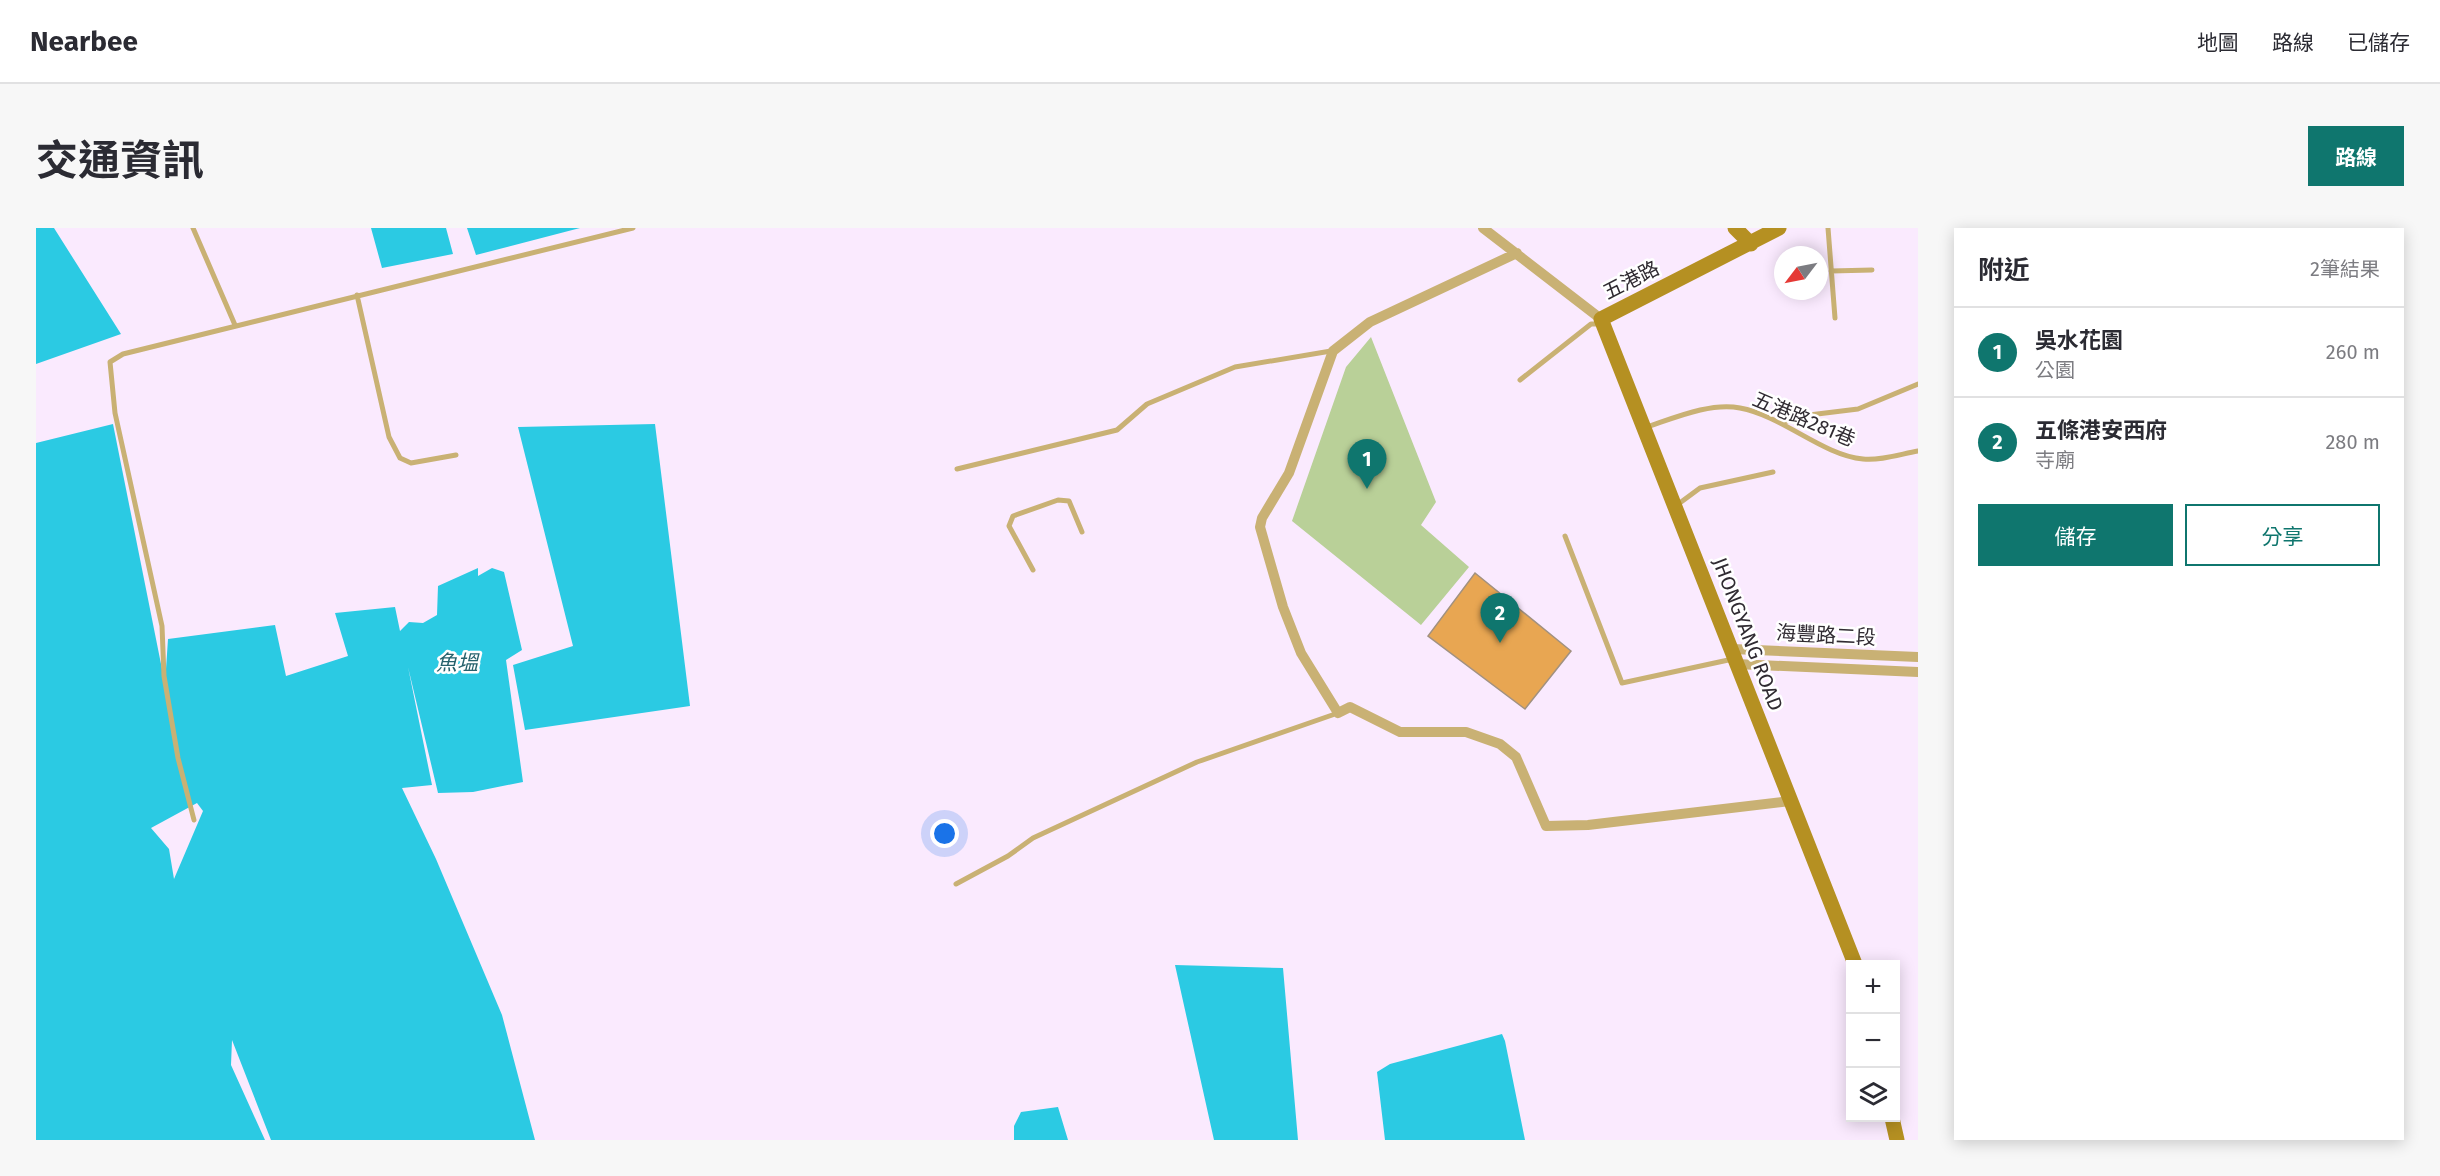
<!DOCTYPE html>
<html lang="zh-TW">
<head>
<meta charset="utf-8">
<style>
	body { margin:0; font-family:"Fira Sans","Noto Sans TC",sans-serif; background:#f7f7f7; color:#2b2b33 }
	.controls { position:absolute; right:18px; bottom:18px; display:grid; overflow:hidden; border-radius:0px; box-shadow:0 3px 15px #0003 }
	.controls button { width:54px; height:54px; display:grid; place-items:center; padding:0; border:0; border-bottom:2px solid #e1e1e2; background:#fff; color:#2b2b33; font:30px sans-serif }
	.compass { position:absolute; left:1738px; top:18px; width:54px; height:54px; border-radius:50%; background:#fff; box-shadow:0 3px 15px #0003; rotate:238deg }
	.you { position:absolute; left:909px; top:606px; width:21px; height:21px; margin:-15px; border:4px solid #fff; border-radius:50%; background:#1a73e8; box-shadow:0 0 0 9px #1a73e833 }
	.badge { display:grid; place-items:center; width:39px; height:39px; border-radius:50%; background:#0f766e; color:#fff; font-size:20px; font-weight:700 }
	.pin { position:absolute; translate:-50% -50px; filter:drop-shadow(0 2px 3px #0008) }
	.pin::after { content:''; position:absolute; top:32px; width:21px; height:18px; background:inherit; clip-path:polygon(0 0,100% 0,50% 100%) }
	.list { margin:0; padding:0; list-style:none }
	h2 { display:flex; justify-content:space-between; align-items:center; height:78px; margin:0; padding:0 24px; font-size:26px }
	h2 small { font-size:20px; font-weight:400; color:#7c7c81 }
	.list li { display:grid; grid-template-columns:39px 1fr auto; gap:18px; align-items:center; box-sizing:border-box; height:90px; padding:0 24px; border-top:2px solid #e1e1e2 }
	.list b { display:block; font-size:22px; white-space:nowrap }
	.list p { margin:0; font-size:20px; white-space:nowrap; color:#7c7c81 }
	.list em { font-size:20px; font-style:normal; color:#7c7c81 }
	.actions { display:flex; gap:12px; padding:18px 24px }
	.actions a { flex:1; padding:14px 0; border:2px solid #0f766e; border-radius:0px; text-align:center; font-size:21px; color:#0f766e }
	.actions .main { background:#0f766e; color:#fff }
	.icon { flex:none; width:33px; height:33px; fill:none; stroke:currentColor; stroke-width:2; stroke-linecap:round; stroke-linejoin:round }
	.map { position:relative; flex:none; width:1882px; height:912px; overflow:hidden; border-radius:0px }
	header { display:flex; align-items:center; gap:36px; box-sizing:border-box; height:84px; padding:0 30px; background:#fff; border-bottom:2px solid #e1e1e2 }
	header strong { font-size:28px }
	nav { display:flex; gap:33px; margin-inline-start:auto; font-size:21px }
	.intro { display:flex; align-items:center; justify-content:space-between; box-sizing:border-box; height:144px; padding:0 36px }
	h1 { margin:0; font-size:42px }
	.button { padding:15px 27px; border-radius:0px; background:#0f766e; color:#fff; font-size:21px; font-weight:700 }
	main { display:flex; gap:36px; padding:0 36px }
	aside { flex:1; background:#fff; border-radius:0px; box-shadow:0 3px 15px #0003 }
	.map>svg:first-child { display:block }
	.green { fill:#b9d098 }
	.water { fill:#2bcae3; fill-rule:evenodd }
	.building { fill:#e8a652; stroke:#a19180; stroke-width:1.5 }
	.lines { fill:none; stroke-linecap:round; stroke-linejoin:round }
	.lane { stroke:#c9b174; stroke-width:5 }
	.street { stroke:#c9b174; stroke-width:10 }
	.secondary { stroke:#b59022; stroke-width:15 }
	.labels { text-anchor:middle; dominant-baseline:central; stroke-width:5; stroke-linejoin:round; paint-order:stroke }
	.street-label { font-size:20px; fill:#302b32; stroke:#fff }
	.water-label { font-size:21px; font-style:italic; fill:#26616c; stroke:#fff }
</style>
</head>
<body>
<header>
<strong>Nearbee</strong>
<nav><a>地圖</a><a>路線</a><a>已儲存</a></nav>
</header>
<div class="intro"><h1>交通資訊</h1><a class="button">路線</a></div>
<main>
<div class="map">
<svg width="1882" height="912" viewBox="0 0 1882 912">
	<rect width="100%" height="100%" fill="#faeafe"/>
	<path class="green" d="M 1335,109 L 1400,274 L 1385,297 L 1433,339 L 1385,397 L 1256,293 L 1310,139 Z"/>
	<path class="water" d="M 0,0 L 18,0 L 85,106 L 0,136 Z
		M 335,0 L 410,0 L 417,26 L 346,40 Z
		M 431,0 L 544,0 L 440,27 Z
		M 77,196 L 129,456 L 132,411 L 239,397 L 250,448 L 312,428 L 299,385 L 359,379 L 364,403 L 373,394 L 387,395 L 401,387 L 402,358 L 442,340 L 442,348 L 456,340 L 468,344 L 486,422 L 470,432 L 487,554 L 437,564 L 402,565 L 372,439 L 396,557 L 366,560 L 400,631 L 466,787 L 499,912 L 235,912 L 196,812 L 195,837 L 229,912 L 0,912 L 0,215 ZM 161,575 L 167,583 L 138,651 L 133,621 L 115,600 Z
		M 619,196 L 654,478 L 489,502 L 477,437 L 537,418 L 482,199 Z
		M 1139,737 L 1247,740 L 1262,912 L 1178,912 Z
		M 1466,806 L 1469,813 L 1489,912 L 1349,912 L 1341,844 L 1354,836 Z
		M 1022,879 L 1032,912 L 978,912 L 978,898 L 985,884 Z"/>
	<path class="building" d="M 1439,345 L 1535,423 L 1489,481 L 1392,408 Z"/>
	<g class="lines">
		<path class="lane" d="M 157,0 L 199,97
			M 1792,0 L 1799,90
			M 1795,43 L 1836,42
			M 321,67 L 353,209 L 364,230 L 375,235 L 420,227
			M 1484,152 L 1555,96 L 1565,96
			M 1746,195 L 1765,188 L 1822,181 L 1882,156
			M 1611,199 C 1638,190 1675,174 1704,180 C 1747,188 1786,227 1827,231 C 1844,233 1865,226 1882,223
			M 921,241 L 1081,202 L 1111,176 L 1199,139 L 1295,123
			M 1641,277 L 1664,260 L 1737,244
			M 1529,308 L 1586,455 L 1697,431
			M 997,342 L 973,298 L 977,288 L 1022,272 L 1033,273 L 1046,304
			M 158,592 L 142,530 L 128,448 L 126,398 L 79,185 L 74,134 L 87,126 L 597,0
			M 920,656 L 972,628 L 997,610 L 1161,534 L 1302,485"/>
		<path class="street" d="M 1447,0 L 1565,91
			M 1481,25 L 1334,94 L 1297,123 L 1253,245 L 1226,290 L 1224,299 L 1247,379 L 1265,425 L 1302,485 L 1314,479 L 1364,504 L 1430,504 L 1464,516 L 1480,529 L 1510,598 L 1552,597 L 1754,573
			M 1696,421 L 1882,429
			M 1700,436 L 1882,444"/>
		<path class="secondary" d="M 1699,0 L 1715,16
			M 1743,0 L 1565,91 L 1819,736
			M 1856,890 L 1861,912"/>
	</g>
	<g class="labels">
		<g class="street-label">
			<text transform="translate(1595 52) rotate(-27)">五港路</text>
			<text transform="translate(1768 191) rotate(23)">五港路281巷</text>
			<text transform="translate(1712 406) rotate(69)">JHONGYANG ROAD</text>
			<text transform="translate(1790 407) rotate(3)">海豐路二段</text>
		</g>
		<g class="water-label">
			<text x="421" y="435">魚塭</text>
		</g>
	</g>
</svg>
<div class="controls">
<button>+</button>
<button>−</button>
<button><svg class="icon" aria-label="layers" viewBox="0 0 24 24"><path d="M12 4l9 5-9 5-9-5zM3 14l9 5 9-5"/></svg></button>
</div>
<svg class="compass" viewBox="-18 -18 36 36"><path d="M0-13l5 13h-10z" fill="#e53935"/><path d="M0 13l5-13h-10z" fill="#7c7c81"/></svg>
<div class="you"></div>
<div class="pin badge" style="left:1331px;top:261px">1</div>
<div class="pin badge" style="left:1464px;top:415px">2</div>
</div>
<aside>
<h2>附近<small>2筆結果</small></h2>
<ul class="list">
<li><span class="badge">1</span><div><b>吳水花園</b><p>公園</p></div><em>260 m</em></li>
<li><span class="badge">2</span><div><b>五條港安西府</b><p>寺廟</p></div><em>280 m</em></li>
</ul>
<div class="actions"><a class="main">儲存</a><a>分享</a></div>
</aside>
</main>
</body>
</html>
